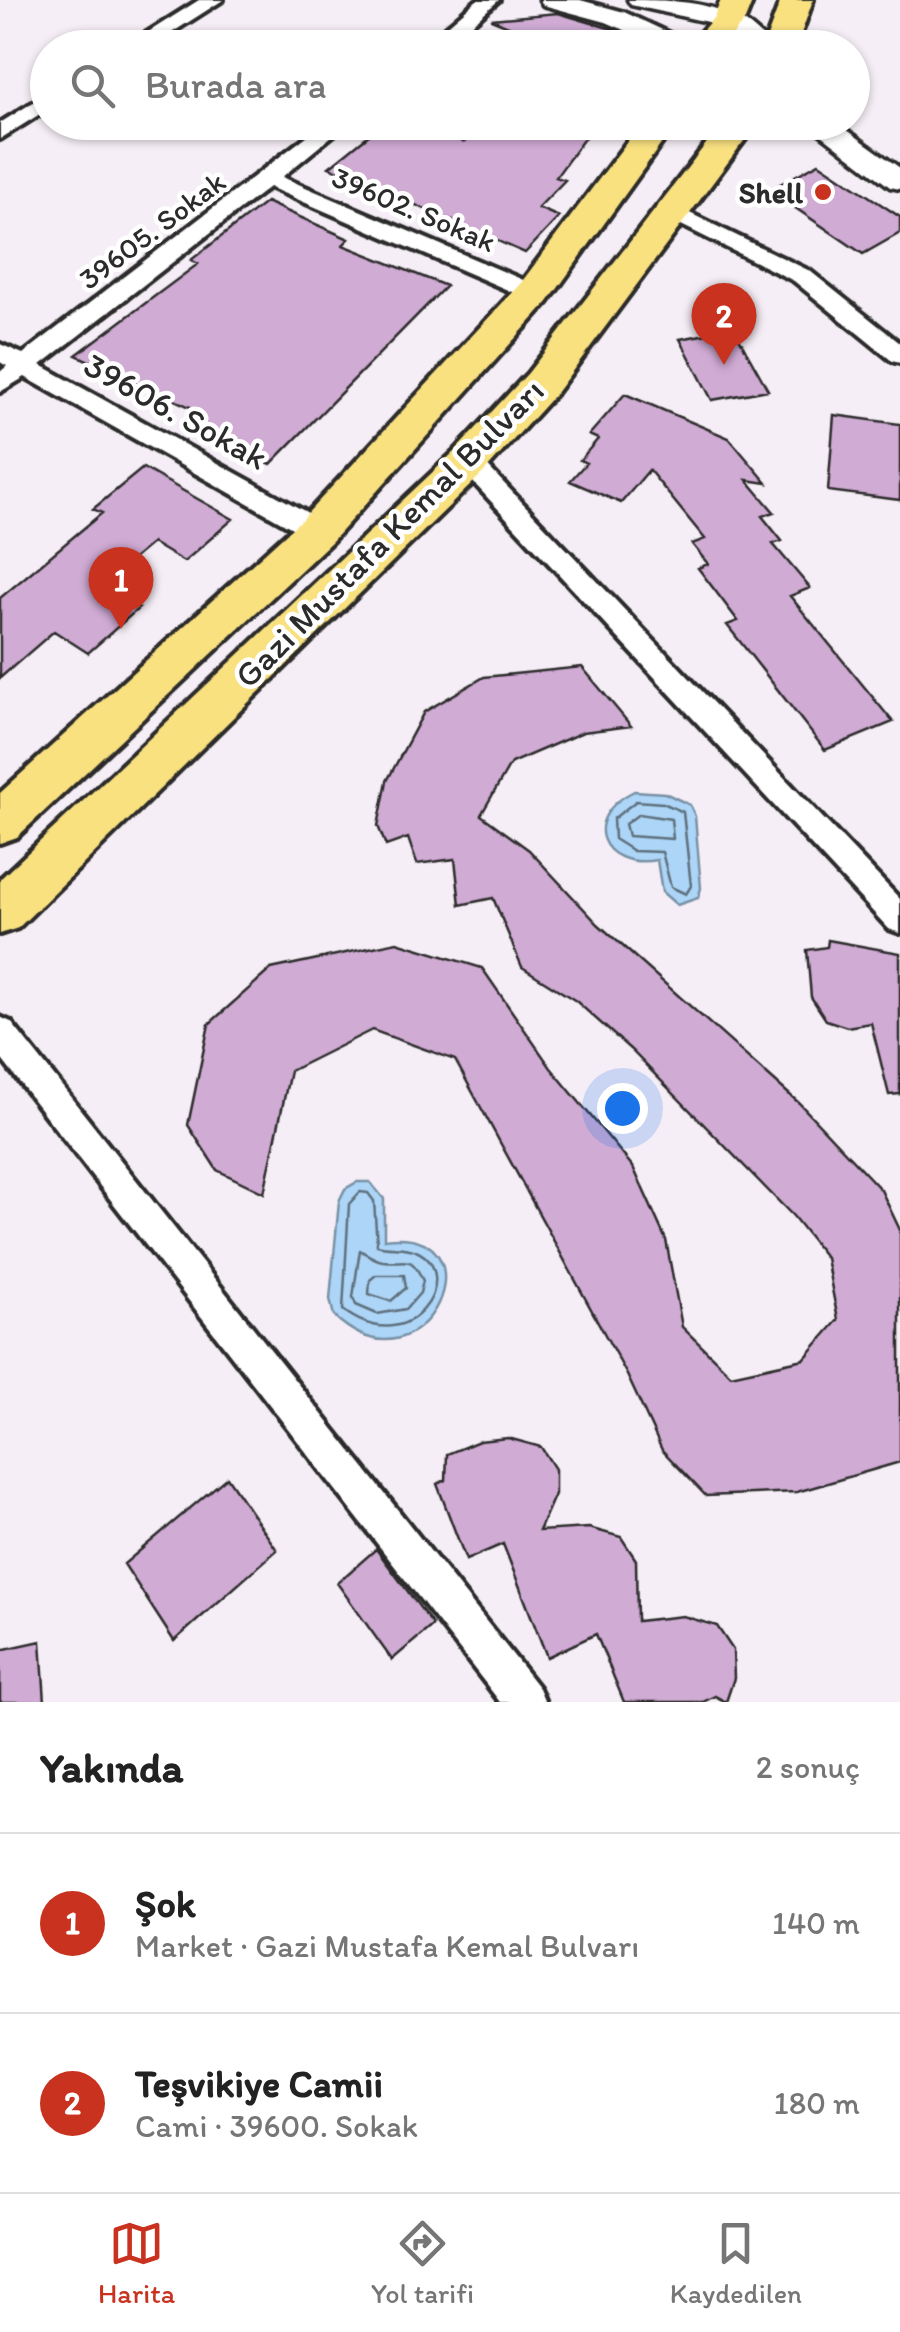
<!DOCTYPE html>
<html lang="tr">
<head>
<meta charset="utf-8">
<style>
	body { margin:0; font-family:Itim,sans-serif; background:#f6f6f6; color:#222 }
	.you { position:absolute; left:622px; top:1108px; width:35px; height:35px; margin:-25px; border:8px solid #fff; border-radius:50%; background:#1a73e8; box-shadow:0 0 0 15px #1a73e833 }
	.badge { display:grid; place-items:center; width:65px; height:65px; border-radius:50%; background:#c8321e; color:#fff; font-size:32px; font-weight:700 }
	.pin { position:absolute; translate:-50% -82px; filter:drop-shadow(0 2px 5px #0008) }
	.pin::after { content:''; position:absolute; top:52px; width:35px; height:30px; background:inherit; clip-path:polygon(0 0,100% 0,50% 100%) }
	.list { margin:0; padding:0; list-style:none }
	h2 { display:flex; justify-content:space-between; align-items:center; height:130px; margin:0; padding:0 40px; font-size:42px }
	h2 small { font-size:32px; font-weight:400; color:#767676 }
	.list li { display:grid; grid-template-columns:65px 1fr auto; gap:30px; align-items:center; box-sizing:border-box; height:180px; padding:0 40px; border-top:2px solid #e0e0e0 }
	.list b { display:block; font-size:38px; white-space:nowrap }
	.list p { margin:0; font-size:32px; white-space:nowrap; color:#767676 }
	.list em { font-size:32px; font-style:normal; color:#767676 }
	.icon { flex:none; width:55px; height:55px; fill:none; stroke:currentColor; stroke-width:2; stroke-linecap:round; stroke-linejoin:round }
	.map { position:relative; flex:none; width:900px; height:1702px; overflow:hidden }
	.search { position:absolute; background:#fff; box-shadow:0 2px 8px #0004; left:30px; right:30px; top:30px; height:110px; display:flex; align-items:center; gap:25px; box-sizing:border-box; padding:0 35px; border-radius:55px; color:#767676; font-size:38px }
	.sheet { height:490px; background:#fff }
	nav { display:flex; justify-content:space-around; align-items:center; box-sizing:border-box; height:140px; border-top:2px solid #e0e0e0; background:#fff; font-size:28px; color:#767676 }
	nav a { display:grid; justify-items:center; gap:5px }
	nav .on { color:#c8321e }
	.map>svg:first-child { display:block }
	.water { fill:#acd5f7; stroke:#7891a5; stroke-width:2.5 }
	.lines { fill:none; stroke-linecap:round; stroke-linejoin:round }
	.shore { stroke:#5f6f7d; stroke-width:2.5 }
	.building { fill:#d0abd4; stroke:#2b2b2b; stroke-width:2.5 }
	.minor-casing { stroke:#2b2b2b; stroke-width:8 }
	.tertiary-casing { stroke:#2b2b2b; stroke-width:7 }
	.trunk-casing { stroke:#2b2b2b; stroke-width:8 }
	.minor { fill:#fff; fill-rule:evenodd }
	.tertiary { fill:#fff; fill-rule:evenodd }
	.trunk { fill:#fae180; fill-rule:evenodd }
	.poi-dot { fill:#c8321e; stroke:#fff; stroke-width:4 }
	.labels { text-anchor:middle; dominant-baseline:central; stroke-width:9; stroke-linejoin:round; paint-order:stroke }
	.far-poi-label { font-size:30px; font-weight:bold; fill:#2b2b2b; stroke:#fff; text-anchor:end }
	.far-street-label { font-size:30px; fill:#2b2b2b; stroke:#fff }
	.street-label { font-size:35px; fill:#2b2b2b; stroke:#fff }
</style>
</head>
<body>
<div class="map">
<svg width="900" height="1702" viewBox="0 0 900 1702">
	<rect width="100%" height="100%" fill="#f6eef6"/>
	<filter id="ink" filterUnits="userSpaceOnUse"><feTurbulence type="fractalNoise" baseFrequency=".01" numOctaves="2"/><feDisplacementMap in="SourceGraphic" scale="20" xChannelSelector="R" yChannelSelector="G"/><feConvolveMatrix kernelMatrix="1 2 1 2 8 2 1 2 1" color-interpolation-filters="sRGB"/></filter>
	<g filter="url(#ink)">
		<path class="water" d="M 634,791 L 665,793 L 690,805 L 695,816 L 701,888 L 698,898 L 677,905 L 662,892 L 657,860 C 600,870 579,818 634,791 Z
			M 357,1182 L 370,1182 L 384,1199 L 384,1239 C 501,1223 427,1403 334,1316 L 330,1299 L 339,1201 L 345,1189 Z"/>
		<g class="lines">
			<path class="shore" d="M 636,801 L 663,803 L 683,812 L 691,886 L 686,894 L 671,887 L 662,852 L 633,851 L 614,839 L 613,819 Z
				M 639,814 L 671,819 L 673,839 L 628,836 L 625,824 Z
				M 360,1192 L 368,1193 L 374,1201 L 377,1245 C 390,1249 404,1245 416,1251 C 465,1273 413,1363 343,1310 L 349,1204 Z
				M 360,1250 C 367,1254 375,1260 383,1261 C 408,1264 411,1253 423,1281 L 420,1293 L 406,1309 L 377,1314 L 356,1305 L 353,1297 Z
				M 376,1275 L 404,1275 L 406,1288 L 391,1301 L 369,1294 L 370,1280 Z"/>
		</g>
		<path class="building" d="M 558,13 L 612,29 L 648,48 L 569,48 L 550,41 L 540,48 L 494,48 L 511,27 L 491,19 Z
			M 385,122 L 416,122 L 464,142 L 487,122 L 596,122 L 556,177 L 565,180 L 538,208 L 559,217 L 525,253 L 329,167 Z
			M 819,163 L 900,217 L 900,233 L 863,254 L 769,190 Z
			M 266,202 L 349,239 L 343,245 L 446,286 L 271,464 L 186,426 L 201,412 L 76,355 L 198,264 L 191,260 Z
			M 734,329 L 768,390 L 712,400 L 680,339 Z
			M 625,394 L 729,438 L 767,483 L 747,480 L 774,512 L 762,516 L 782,541 L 773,544 L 810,588 L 790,596 L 893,722 L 825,750 L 727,625 L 738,621 L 698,568 L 708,564 L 692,544 L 705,539 L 649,470 L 621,503 L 570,481 L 586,463 L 580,460 L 598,439 L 589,435 Z
			M 834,415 L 900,424 L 900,500 L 828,491 Z
			M 143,468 L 233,519 L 184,562 L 152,543 L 102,585 L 139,608 L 88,653 L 54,631 L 0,678 L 0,598 L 102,513 L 93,509 Z
			M 582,667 L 631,726 L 583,732 L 511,763 L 481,815 L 529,850 L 598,924 L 799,1103 L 881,1190 L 900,1230 L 900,1462 L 797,1492 L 706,1496 L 662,1450 L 627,1375 L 455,1060 L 372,1030 L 290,1071 L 264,1193 L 217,1170 L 188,1125 L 209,1024 L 271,969 L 397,942 L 482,968 L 551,1068 L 633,1167 L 666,1240 L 682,1327 L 731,1375 L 804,1359 L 838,1320 L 826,1258 L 793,1216 L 631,1050 L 576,1001 L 522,967 L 493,898 L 460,905 L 455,859 L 417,864 L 408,838 L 386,846 L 378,826 L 387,781 L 424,712 L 484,677 Z
			M 828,940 L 900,953 L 900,1094 L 889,1095 L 871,1023 L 847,1027 L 826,1020 L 811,997 L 807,950 L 827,947 Z
			M 508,1438 L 541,1447 L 555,1469 L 555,1494 L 539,1531 L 589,1528 L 621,1537 L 636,1560 L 637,1621 L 683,1616 L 717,1626 L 733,1650 L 734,1678 L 726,1702 L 715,1696 L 703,1702 L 624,1702 L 596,1634 L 547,1657 L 503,1544 L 466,1560 L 437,1484 L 446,1480 L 447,1454 L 479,1441 Z
			M 227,1477 L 277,1550 L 174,1641 L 124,1564 Z
			M 376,1549 L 433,1625 L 392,1660 L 337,1583 Z
			M 41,1641 L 45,1702 L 0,1702 L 0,1650 Z"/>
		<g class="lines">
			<g class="minor-casing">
				<path id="minor" d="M 199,0 L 223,0 L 148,48 L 123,48 Z
					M 477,0 L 499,0 L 444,48 L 421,48 Z
					M 48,93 L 48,109 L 0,139 L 0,123 Z
					M 325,122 L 349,122 L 282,177 L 542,288 L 546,293 L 542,298 L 526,298 L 269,187 L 41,365 L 326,523 L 330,530 L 326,537 L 308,537 L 25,377 L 0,392 L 0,372 L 7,366 L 0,362 L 0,344 L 23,354 Z
					M 673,205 L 810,271 L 900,343 L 900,363 L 892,361 L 794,281 L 665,217 L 662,212 L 665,207 Z
					M 469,453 L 478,456 L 900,899 L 900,933 L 889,929 L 460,468 L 456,462 Z
					M 0,1017 L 11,1022 L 539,1688 L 545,1702 L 500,1702 L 0,1057 Z"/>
			</g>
			<g class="tertiary-casing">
				<path id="tertiary" d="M 540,0 L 580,0 L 624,12 L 701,48 L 666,48 L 606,22 L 543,5 Z
					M 628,0 C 683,0 736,1 772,48 L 745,48 L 721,25 L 631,5 Z
					M 805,122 L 836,122 L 900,168 L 900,189 L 890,187 Z"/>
			</g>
			<g class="trunk-casing">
				<path id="trunk" d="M 721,0 L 753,0 L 745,20 L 722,48 L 687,48 L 714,17 Z
					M 781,0 L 813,0 L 796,48 L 763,48 Z
					M 642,122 L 677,122 L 548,302 L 332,541 L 17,837 L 0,843 L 0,793 L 302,519 L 520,284 Z
					M 723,122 L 758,122 L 556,393 L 484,472 L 18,928 L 0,934 L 0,879 L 454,452 L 528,373 Z"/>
			</g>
			<use href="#minor" class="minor"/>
			<use href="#tertiary" class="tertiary"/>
			<use href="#trunk" class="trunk"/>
		</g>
	</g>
	<circle class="poi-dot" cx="823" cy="192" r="10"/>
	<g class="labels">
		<g class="far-poi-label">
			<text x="803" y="192">Shell</text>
		</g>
		<g class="far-street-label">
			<text transform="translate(414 209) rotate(23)">39602. Sokak</text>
			<text transform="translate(152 230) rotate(-37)">39605. Sokak</text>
		</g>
		<g class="street-label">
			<text transform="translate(176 411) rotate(29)">39606. Sokak</text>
			<text transform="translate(389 533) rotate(-45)">Gazi Mustafa Kemal Bulvarı</text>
		</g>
	</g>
</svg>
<div class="you"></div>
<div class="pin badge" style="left:121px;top:629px">1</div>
<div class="pin badge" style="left:724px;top:365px">2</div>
<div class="search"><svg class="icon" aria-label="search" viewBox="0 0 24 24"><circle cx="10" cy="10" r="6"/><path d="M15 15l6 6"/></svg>Burada ara</div>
</div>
<section class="sheet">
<h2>Yakında<small>2 sonuç</small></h2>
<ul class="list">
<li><span class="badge">1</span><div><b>Şok</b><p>Market · Gazi Mustafa Kemal Bulvarı</p></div><em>140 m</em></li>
<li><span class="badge">2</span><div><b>Teşvikiye Camii</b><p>Cami · 39600. Sokak</p></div><em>180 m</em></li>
</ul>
</section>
<nav>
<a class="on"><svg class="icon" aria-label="map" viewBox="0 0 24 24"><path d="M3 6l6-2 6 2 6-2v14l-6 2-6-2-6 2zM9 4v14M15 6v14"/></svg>Harita</a>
<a><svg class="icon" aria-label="directions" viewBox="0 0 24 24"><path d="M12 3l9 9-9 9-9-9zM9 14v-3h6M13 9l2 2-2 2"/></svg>Yol tarifi</a>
<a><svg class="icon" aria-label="saved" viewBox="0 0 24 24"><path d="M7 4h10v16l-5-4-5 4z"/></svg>Kaydedilen</a>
</nav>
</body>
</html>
